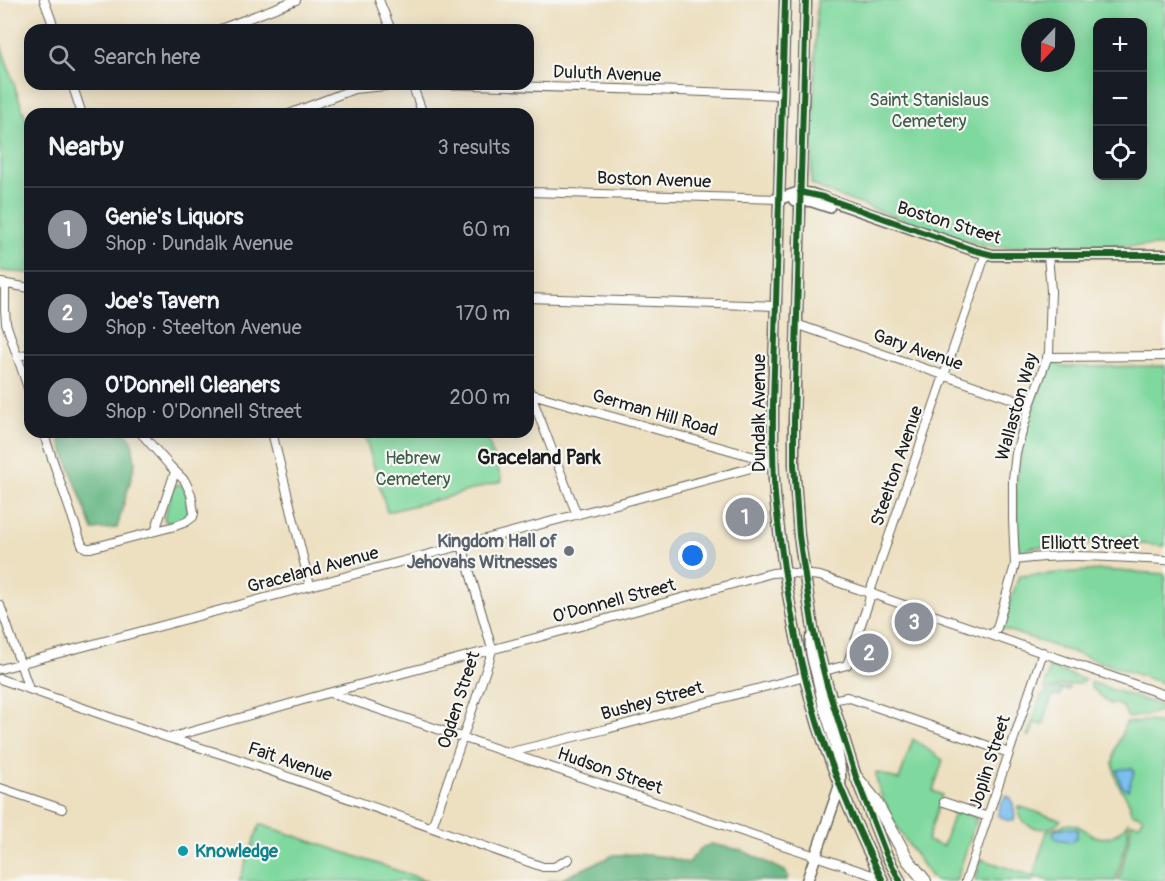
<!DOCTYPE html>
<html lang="en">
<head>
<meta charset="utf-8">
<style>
	body { margin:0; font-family:Pangolin,sans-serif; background:#242831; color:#f1f3f6 }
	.controls { position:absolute; right:18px; top:18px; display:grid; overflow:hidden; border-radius:12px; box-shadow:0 3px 15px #0003 }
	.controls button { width:54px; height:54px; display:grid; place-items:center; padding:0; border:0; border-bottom:2px solid #363941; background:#171b24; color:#f1f3f6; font:30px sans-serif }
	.compass { position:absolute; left:1021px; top:18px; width:54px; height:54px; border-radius:50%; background:#171b24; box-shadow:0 3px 15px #0003; rotate:202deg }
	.you { position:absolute; left:693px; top:556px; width:21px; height:21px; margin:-15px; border:4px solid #fff; border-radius:50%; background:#1a73e8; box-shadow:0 0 0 9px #1a73e833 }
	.badge { display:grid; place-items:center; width:39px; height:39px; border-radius:50%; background:#8c9099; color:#fff; font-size:20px; font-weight:700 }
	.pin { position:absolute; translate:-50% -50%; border:3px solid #fff; box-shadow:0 2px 6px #0006 }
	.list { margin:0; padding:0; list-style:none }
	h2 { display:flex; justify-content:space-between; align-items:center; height:78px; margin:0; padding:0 24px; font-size:26px }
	h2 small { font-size:20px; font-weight:400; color:#9ea1a6 }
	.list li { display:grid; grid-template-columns:39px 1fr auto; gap:18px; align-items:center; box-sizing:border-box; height:84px; padding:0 24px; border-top:2px solid #363941 }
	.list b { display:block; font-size:22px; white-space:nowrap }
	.list p { margin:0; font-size:20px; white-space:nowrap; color:#9ea1a6 }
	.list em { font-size:20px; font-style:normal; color:#9ea1a6 }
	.icon { flex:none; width:33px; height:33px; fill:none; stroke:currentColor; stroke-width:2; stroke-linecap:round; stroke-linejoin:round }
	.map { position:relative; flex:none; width:1165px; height:881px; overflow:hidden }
	.search { position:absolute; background:#171b24; box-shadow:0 3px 15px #0003; left:24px; top:24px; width:510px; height:66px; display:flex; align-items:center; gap:15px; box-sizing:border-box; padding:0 21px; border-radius:18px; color:#9ea1a6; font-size:22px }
	.panel { position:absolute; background:#171b24; box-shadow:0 3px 15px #0003; left:24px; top:108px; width:510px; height:330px; border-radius:18px }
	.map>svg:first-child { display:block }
	.green { fill:#7fd89e; stroke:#4e7a5d; stroke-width:1.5; fill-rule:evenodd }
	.forest { fill:#67b885; stroke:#426a50; stroke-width:1.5 }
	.water { fill:#79bff0; stroke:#4a6e86; stroke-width:1.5 }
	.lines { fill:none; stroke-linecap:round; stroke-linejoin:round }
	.minor-casing { stroke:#656156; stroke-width:10 }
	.major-casing { stroke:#656156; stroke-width:13 }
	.highway-casing { stroke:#656156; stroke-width:14 }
	.minor { stroke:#fff; stroke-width:8 }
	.major { stroke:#fff; stroke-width:10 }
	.highway { stroke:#fff; stroke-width:12 }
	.cycleway-casing { stroke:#f6f6f2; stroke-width:10 }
	.cycleway { stroke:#1b5e20; stroke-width:6 }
	.worship-dot { fill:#6b7280; stroke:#f6f6f2; stroke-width:2 }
	.culture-dot { fill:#0f9aa8; stroke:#f6f6f2; stroke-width:2 }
	.labels { text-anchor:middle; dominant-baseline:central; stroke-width:4.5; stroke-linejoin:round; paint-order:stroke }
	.street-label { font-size:18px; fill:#1c1c1c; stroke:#f6f6f2 }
	.park-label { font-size:18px; fill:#3f5e4a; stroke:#f6f6f2 }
	.worship-label { font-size:18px; font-weight:bold; fill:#5b616d; stroke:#f6f6f2; text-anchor:end }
	.culture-label { font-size:18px; font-weight:bold; fill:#0d838f; stroke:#f6f6f2; text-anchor:start }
	.neighbourhood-label { font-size:20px; font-weight:bold; fill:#1c1c1c; stroke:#f6f6f2 }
</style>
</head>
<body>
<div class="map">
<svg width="1165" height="881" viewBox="0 0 1165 881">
	<rect width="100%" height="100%" fill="#f6f6f2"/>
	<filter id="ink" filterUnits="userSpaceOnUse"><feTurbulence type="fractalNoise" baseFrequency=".0167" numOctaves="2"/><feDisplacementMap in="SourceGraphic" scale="12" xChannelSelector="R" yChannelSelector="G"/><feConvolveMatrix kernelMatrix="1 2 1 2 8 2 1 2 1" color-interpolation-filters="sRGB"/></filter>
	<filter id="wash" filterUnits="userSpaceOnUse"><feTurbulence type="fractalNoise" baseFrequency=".008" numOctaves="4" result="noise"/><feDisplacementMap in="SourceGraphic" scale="24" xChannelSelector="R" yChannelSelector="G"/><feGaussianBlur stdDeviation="1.35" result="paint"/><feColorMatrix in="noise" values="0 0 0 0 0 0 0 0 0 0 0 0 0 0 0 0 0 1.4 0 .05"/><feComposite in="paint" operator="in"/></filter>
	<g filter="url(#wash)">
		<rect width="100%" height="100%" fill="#ede0c1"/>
		<path class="green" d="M 817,0 L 1165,0 L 1165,246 L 986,247 L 890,215 L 835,195 L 811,184 ZM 1098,22 L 1142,22 L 1142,176 L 1098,176 ZM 1030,27 L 1066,27 L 1066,63 L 1030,63 Z
			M 0,43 L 30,131 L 30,273 L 0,271 Z
			M 1051,360 L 1062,367 L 1165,366 L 1165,546 L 1128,543 L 1128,538 L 1123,536 L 1121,540 L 1102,543 L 1075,543 L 1074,541 L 1070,541 L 1069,544 L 1028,548 L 1027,554 L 1021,555 L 1018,543 L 1016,490 L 1017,474 L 1026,430 L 1049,362 Z
			M 364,432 L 485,432 L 502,481 L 444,498 L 387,512 Z
			M 178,484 L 183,486 C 187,496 193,507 187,517 L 170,523 L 166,522 L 164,518 L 174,486 Z
			M 1101,570 L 1165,574 L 1165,684 L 1001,628 L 1019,576 Z
			M 1049,667 L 1085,680 L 1079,684 L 1063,685 L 1045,690 Z
			M 1090,682 L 1165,707 L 1165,708 L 1151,714 L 1128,718 L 1123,707 L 1117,704 L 1110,704 L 1091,687 Z
			M 1069,687 L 1068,690 L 1062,689 L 1060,696 L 1052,696 L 1043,725 L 1035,723 L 1030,736 L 1027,736 L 1041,696 L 1052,690 Z
			M 1146,721 L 1155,722 L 1165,727 L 1165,881 L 1119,881 L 1130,834 L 1131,823 L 1140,824 L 1143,817 L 1131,813 L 1129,802 L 1117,782 L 1113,763 L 1115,750 L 1126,723 Z
			M 913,739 L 943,760 L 933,791 L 942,795 L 927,841 L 943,846 L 955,810 L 977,818 L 956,881 L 935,881 L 932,878 C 914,853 876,803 876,772 L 899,780 Z
			M 1018,806 L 1061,820 C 1046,836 1018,829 1018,806 Z
			M 1128,822 L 1128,834 L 1116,881 L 1049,881 L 1033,876 L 1047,831 C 1055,829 1062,824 1070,824 C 1079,824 1084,830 1091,834 C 1106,843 1120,834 1128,822 Z
			M 260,824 L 428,881 L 239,881 Z
			M 981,859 L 1035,877 L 1034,881 L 975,881 Z"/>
		<path class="forest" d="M 73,432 L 125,432 L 132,440 L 135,464 L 117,528 L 93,530 L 60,441 Z
			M 711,844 L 741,850 L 785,871 L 788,876 L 786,881 L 658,879 L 637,881 L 547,881 L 561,880 L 576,872 L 614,855 L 638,854 L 667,857 L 688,863 L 700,849 Z"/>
		<path class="water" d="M 1132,768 L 1134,772 L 1128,790 L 1121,785 L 1117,770 Z
			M 1007,796 L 1011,798 C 1013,803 1016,817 1014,821 L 1006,820 L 998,815 L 1001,803 L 1005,797 Z
			M 1063,828 L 1078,829 L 1076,838 L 1072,842 L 1057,839 L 1053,835 L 1056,829 Z"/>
	</g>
	<g filter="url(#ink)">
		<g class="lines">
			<g class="minor-casing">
				<path id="minor" d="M 44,0 L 55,30
					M 379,0 L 391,30
					M 218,30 L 296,0
					M 72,84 L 82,114
					M 412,84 L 423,114
					M 432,84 L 653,90 L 782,95
					M 289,114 L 354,89 L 407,84
					M 528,192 L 779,199
					M 1,283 L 30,288
					M 5,284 L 5,310 L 6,323 L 30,394
					M 528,298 L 775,306
					M 796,324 L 1030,405
					M 17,357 L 30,353
					M 1047,357 L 1165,356
					M 529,390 L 577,515
					M 528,393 L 772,462
					M 43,432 L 82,545 L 86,548 L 91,548 L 175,526 L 186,522 L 193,517 L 194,513 L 191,494 L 185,481 L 170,466 L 140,432
					M 272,432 L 310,586
					M 155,531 L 175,472
					M 1015,560 C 1065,553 1115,557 1165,560
					M 0,605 L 29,689
					M 991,635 L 997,628 L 1015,565 L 1013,520 L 1013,479 L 1016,453 L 1030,405 L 1049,353 L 1051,291 L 1048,255
					M 0,669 L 773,462
					M 824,671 L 847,665 L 869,601 L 870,592 L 874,580 L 986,253
					M 0,679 L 169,738 L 234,758 L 543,867 L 554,867 L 569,859
					M 330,693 L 881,878
					M 832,700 L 847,697 L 1009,753
					M 169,738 L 328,693 L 577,627 L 772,573 L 784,572 L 820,576 L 1165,695
					M 507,753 L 607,729 L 805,676
					M 0,788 L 62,809
					M 944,802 L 988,817
					M 432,827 L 490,658 L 492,649 L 462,545
					M 966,881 L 1043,652"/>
			</g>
			<g class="major-casing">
				<path id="major" d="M 785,0 L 773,404 C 773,438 772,471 776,505 C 784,579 796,653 818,725 C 835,778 858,831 883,881
					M 806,0 L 794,421 L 794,464 L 799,536 L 813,629 L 827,685 L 856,777 L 886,854 L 900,881
					M 779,199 L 800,192 L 812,194 L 973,250 L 993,255 L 1165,255
					M 794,200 L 811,201 L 829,207
					M 807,881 L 840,785 C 842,757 832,733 824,707 C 822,698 820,689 818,680 C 815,666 809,652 811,638"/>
			</g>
			<g class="highway-casing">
				<path id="highway" d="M 856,777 L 874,799 L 908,860 L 925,881"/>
			</g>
			<use href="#minor" class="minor"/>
			<use href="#major" class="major"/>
			<use href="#highway" class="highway"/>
			<g class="cycleway-casing">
				<path id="cycleway" d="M 785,0 L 773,404 C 773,438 772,471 776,505 C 784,579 796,653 818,725 C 835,778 858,831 883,881
					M 806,0 L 794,421 L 794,464 L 799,536 L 813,629 L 827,685 L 856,777 L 886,854 L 900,881
					M 800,192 L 823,197 L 973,250 L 993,255 L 1165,255"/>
			</g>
			<use href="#cycleway" class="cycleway"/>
		</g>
	</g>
	<circle class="worship-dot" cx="569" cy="551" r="6"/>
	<circle class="culture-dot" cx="183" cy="851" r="6"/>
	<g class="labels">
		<g class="street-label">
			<text transform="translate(607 74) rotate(2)">Duluth Avenue</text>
			<text transform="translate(654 180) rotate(2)">Boston Avenue</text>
			<text transform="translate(949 223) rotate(17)">Boston Street</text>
			<text transform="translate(918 350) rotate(19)">Gary Avenue</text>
			<text transform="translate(1017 407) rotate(-74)">Wallaston Way</text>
			<text transform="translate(655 413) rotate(16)">German Hill Road</text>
			<text transform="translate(759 413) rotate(-90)">Dundalk Avenue</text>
			<text transform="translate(897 466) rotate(-71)">Steelton Avenue</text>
			<text x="1090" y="543">Elliott Street</text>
			<text transform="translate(313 570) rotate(-15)">Graceland Avenue</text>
			<text transform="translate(614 601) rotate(-15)">O'Donnell Street</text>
			<text transform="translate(459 700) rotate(-72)">Ogden Street</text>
			<text transform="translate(652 701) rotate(-15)">Bushey Street</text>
			<text transform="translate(290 762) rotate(19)">Fait Avenue</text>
			<text transform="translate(990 762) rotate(-72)">Joplin Street</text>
			<text transform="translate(610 771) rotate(19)">Hudson Street</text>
		</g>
		<g class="park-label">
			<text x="929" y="100">Saint Stanislaus<tspan x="929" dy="21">Cemetery</tspan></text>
			<text x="413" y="458">Hebrew<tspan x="413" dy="21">Cemetery</tspan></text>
		</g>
		<g class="worship-label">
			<text x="557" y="541">Kingdom Hall of<tspan x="557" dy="21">Jehovahs Witnesses</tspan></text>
		</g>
		<g class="culture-label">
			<text x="195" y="851">Knowledge</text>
		</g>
		<g class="neighbourhood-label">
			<text x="539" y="457">Graceland Park</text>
		</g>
	</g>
</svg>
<div class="controls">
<button>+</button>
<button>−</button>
<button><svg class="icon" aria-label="locate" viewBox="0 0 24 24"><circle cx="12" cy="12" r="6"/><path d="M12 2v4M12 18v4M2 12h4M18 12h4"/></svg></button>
</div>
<svg class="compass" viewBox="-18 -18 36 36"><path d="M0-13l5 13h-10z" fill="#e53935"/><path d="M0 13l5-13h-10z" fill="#9ea1a6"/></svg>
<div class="you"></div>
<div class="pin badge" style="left:745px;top:517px">1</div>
<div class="pin badge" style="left:869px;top:653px">2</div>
<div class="pin badge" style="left:914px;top:622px">3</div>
<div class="search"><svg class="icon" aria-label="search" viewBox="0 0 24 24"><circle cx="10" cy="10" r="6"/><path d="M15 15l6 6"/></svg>Search here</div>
<section class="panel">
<h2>Nearby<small>3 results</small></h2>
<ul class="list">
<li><span class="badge">1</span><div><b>Genie's Liquors</b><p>Shop · Dundalk Avenue</p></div><em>60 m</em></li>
<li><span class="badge">2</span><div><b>Joe's Tavern</b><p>Shop · Steelton Avenue</p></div><em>170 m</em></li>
<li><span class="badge">3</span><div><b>O'Donnell Cleaners</b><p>Shop · O'Donnell Street</p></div><em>200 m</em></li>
</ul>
</section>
</div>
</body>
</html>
